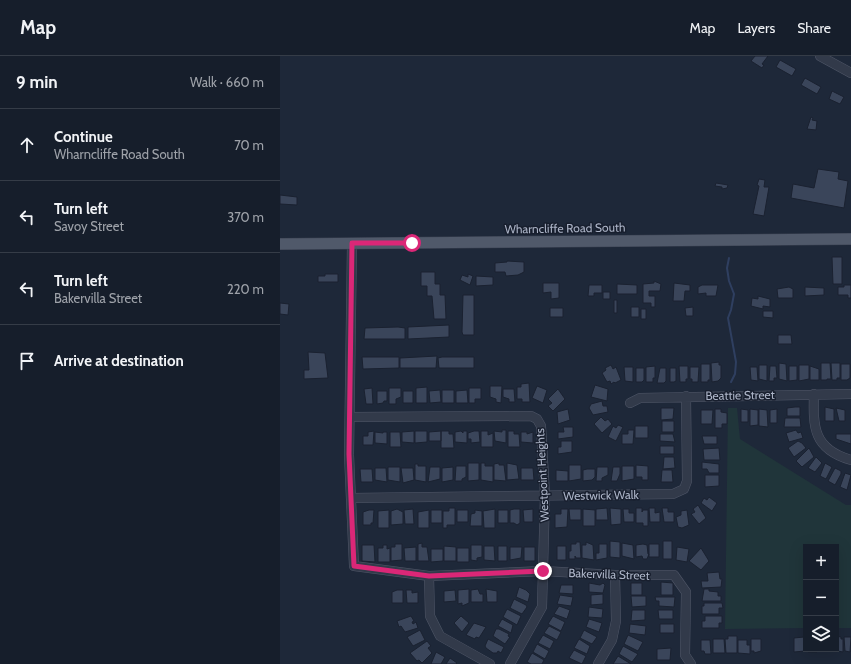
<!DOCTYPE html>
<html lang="en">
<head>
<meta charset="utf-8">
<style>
	body { margin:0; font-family:Cabin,sans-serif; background:#232b37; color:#f1f3f6 }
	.controls { position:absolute; right:12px; bottom:12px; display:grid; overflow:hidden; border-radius:0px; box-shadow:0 4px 16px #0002 }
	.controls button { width:36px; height:36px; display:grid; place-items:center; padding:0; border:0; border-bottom:1px solid #353c47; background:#161e2b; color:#f1f3f6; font:20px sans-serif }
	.stop { position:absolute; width:12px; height:12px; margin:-9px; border:3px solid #db2777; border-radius:50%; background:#fff }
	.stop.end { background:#db2777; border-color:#fff; box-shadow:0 1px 4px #0008 }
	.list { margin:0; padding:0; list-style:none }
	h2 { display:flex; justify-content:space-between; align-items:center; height:52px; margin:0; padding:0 16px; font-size:17px }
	h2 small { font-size:13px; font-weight:400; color:#9ea2a9 }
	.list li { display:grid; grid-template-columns:26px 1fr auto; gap:12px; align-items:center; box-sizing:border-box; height:72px; padding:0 16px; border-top:1px solid #353c47 }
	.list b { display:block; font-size:15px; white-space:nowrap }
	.list p { margin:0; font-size:13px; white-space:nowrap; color:#9ea2a9 }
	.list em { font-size:13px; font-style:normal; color:#9ea2a9 }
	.icon { flex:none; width:22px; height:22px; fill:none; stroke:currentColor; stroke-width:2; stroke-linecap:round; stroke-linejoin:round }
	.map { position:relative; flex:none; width:571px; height:608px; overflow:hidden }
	header { display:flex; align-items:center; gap:24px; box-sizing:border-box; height:56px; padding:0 20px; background:#161e2b; border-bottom:1px solid #353c47 }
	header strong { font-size:19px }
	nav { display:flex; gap:22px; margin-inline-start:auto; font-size:14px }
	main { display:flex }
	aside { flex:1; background:#161e2b }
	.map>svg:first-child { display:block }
	.green { fill:#20353a }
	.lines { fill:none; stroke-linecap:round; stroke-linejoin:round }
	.stream { stroke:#2f3f60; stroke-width:2 }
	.building { fill:#3a455a; stroke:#1a2130 }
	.minor-casing { stroke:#505768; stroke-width:10 }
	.major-casing { stroke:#3c4353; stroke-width:12 }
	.minor { stroke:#323a4a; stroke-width:9 }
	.major { stroke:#50596a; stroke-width:11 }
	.route { stroke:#db2777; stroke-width:5 }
	.labels { text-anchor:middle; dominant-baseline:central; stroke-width:3; stroke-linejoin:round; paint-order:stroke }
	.street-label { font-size:12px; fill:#acb4c7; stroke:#181f2e }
</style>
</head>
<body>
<header>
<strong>Map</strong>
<nav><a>Map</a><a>Layers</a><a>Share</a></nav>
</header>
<main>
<aside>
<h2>9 min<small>Walk · 660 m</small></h2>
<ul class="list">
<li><svg class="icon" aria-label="ahead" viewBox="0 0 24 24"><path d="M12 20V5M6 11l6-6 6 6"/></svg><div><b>Continue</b><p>Wharncliffe Road South</p></div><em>70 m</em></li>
<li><svg class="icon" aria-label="left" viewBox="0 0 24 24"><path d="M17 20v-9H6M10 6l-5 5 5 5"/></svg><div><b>Turn left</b><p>Savoy Street</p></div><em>370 m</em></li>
<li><svg class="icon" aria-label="left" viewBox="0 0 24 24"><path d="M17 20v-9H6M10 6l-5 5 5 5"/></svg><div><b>Turn left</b><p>Bakervilla Street</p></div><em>220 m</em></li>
<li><svg class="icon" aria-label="arrive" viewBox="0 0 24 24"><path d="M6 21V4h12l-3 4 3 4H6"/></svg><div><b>Arrive at destination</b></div></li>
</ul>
</aside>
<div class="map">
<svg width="571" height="608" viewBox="0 0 571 608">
	<rect width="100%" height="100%" fill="#1e2839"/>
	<path class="green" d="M 448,352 L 457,352 L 460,383 L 566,449 L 571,449 L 571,572 L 556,572 L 556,491 L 526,491 L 526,572 L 445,573 Z"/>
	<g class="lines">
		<path class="stream" d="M 449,202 L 447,212 L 449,225 L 454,238 L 451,254 L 448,262 L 456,306 L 455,318 L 451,326"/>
	</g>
	<path class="building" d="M 475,0 L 488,0 L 482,8 L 484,9 L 482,12 L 471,5 Z
		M 500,4 L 516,13 L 512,20 L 496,11 Z
		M 525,22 L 541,31 L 537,38 L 521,29 Z
		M 552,35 L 564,41 L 560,48 L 549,43 Z
		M 531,61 L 533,62 L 532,64 L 537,65 L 536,74 L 527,73 Z
		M 538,113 L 559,116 L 558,123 L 568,125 L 564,152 L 511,142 L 513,128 L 534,132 Z
		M 479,123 L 485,124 L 484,131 L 489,131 L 484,160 L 473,158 L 479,130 L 477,129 Z
		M 436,127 L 448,129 L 447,132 L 442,133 L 442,131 L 435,130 Z
		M 0,139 L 17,141 L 17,149 L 0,148 Z
		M 552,201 L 562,201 L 562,228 L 553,228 Z
		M 227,205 L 244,206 L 244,216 L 238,219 L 226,220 L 225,216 L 215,216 L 215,207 L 227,206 Z
		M 141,216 L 155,216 L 155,228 L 160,228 L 160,239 L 165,239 L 166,263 L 154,263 L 152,240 L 147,240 L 147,230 L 141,230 Z
		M 45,218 L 58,218 L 58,226 L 38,226 L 38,220 L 45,220 Z
		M 188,218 L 193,220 L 190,229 L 180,224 L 182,219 L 188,221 Z
		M 196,220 L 213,221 L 213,229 L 196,230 Z
		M 374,225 L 381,228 L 380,235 L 369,235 L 369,240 L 375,240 L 375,251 L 371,251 L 371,247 L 363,247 L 363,228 L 374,227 Z
		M 263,227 L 279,227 L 279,242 L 271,243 L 271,236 L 263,237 Z
		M 394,227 L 410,229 L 410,235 L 405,235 L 404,245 L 393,245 Z
		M 337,228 L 357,229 L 357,238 L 337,238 Z
		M 309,229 L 322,229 L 322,237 L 314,237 L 314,240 L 308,240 Z
		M 422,229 L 438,229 L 436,240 L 426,240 L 426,237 L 418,238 L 418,231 Z
		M 564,229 L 571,229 L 571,242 L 568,242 L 568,239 L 558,239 L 558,231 L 564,231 Z
		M 509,231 L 513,233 L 513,242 L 498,242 L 497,233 Z
		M 525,231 L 544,232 L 544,239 L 525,240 Z
		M 323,236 L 330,236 L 330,243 L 323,243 Z
		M 183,239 L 194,239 L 194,279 L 183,279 L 182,276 Z
		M 478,240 L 490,243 L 490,251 L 483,250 L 483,253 L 471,250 L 472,242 L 478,243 Z
		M 334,244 L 337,244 L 337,257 L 334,257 Z
		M 0,247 L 9,248 L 8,259 L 0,258 Z
		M 351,251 L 359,251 L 359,261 L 351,261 Z
		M 413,251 L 413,260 L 406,260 L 405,252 Z
		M 270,252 L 283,252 L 283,261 L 270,261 Z
		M 361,253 L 366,253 L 366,263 L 361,263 Z
		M 483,255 L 493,255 L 493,262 L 483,261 Z
		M 169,269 L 169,281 L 128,283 L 128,271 Z
		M 118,271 L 125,272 L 125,283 L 84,283 L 85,272 Z
		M 498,279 L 511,279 L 512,288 L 498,288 Z
		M 28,296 L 45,297 L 48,322 L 24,323 L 24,314 L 29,314 Z
		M 157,300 L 156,312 L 120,312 L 120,302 Z
		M 82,301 L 119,301 L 119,312 L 83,313 Z
		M 162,301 L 194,301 L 194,312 L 159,312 L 158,302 Z
		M 439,306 L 439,309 L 441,309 L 441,322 L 438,325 L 432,326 L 431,307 Z
		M 499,307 L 506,308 L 507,325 L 499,323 Z
		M 541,307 L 550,307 L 551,323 L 547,323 L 547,324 L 541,324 Z
		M 551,307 L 560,307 L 560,322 L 557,322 L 557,324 L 552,324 Z
		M 421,308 L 430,308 L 430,324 L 428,324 L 428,326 L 421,326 Z
		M 561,308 L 570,308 L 570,322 L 567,324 L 561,324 Z
		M 331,309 L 333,313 L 336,311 L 341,324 L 335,327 L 334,326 L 331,328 L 330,325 L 327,326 L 322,317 L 326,314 L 325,312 Z
		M 479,309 L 487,309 L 487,325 L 479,323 Z
		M 519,309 L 529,309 L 529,323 L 519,325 Z
		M 375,310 L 375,322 L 373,322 L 373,326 L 366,326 L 366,311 Z
		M 399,310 L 408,310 L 408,323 L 406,323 L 406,326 L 400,326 Z
		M 490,310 L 496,310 L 497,322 L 494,322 L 494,325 L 489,325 Z
		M 509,310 L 517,310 L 517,324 L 509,325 Z
		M 530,310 L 539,313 L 539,324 L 530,324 Z
		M 344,311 L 353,311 L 353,326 L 345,325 Z
		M 410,311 L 419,311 L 418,326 L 412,326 L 412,323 L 410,323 Z
		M 470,311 L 477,311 L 478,325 L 471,324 Z
		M 356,312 L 364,312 L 364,324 L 362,326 L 356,326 Z
		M 380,312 L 386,312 L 386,325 L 384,327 L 377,327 Z
		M 390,312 L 396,312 L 396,325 L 394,326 L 390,326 Z
		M 249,327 L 250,346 L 242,346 L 242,343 L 237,343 L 237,331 L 241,331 L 241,328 Z
		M 315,329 L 328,333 L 327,345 L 311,341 Z
		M 210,330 L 222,330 L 221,347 L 216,346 L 216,343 L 210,341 Z
		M 257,330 L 267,334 L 263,347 L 252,342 Z
		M 147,331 L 147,347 L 136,347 L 136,332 Z
		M 92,332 L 93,348 L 86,348 L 84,333 Z
		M 109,332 L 121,332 L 121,341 L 116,343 L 116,348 L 109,348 Z
		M 189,332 L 201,332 L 201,343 L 195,343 L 195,347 L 189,347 Z
		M 223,333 L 234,333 L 235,346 L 229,346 L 229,343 L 223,341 Z
		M 278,333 L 285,343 L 273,355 L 268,350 L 272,347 L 268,343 Z
		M 160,334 L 161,346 L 150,347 L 149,335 Z
		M 162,334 L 174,334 L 174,347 L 162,347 Z
		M 187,334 L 188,347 L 176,347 L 176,335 Z
		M 97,335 L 107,335 L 107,345 L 104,345 L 103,347 L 97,348 Z
		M 123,335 L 133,335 L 133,347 L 123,347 Z
		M 322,345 L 323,350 L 327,350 L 328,356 L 313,359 L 309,352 L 311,348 Z
		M 515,351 L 520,351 L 520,360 L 507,360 L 507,352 Z
		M 545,351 L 554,353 L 554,365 L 545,365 Z
		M 381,352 L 394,352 L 393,363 L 381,364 Z
		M 556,352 L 565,354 L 565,365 L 559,365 Z
		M 288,353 L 290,364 L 278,368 L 277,356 Z
		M 435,353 L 441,353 L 441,356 L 447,357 L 447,368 L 442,368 L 442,372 L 435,372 Z
		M 461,353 L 468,354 L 468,366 L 461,366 Z
		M 470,353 L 478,354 L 478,369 L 470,370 Z
		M 479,353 L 487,354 L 488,371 L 479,370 Z
		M 497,353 L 497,367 L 490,367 L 490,354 Z
		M 421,354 L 433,354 L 432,368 L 421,368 Z
		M 321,361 L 325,365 L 328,363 L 332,368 L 322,377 L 314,368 Z
		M 505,362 L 520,362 L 521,371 L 504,371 Z
		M 382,365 L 394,365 L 394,376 L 382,376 Z
		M 338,369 L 343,371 L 336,385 L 328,381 L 333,370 L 336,372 Z
		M 355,370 L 368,370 L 368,382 L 355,382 Z
		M 283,371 L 293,371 L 293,381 L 278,383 L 278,376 L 284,376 Z
		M 222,374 L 226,374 L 226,387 L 215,385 L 214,375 L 222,376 Z
		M 348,374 L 354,374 L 353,388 L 342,388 L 342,378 L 348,378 Z
		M 516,374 L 518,377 L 521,376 L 523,382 L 509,386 L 506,377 Z
		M 94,375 L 93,389 L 83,389 L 83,380 L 88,380 L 88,376 Z
		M 134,375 L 134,387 L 122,386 L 122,376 Z
		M 135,375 L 147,375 L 147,386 L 135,387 Z
		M 161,375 L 161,385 L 149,385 L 149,376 Z
		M 161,375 L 169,375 L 169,378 L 173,378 L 174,392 L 161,392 Z
		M 181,375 L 183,377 L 183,375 L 187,375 L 187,387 L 175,386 L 175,376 Z
		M 194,375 L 199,375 L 200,386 L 191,387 L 191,383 L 188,383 L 188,377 Z
		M 201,375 L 208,375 L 208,379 L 213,377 L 213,391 L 201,391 Z
		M 228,375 L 234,375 L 234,378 L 239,378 L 240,391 L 228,391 Z
		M 95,376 L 103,377 L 103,376 L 107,376 L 107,388 L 95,387 Z
		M 110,376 L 120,376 L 121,391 L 110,391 Z
		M 241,376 L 247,376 L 247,378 L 253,376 L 253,387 L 241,386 Z
		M 380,378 L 393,378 L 395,386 L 380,385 Z
		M 556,378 L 571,378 L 571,388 L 556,383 Z
		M 422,380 L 437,380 L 437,388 L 424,388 Z
		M 281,385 L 292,385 L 292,396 L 278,398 L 278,391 L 281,391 Z
		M 518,385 L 522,387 L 526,392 L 514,401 L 508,392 Z
		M 380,390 L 394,390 L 394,398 L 380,398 Z
		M 439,392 L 440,404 L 424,404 L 423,393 Z
		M 529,392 L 534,401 L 522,411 L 516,405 Z
		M 384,401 L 394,401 L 395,412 L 383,413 Z
		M 536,401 L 542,407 L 535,416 L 528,412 Z
		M 422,406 L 439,408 L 439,417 L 429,417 L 427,413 L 422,413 Z
		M 188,407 L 199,407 L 199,424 L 188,425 Z
		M 201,407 L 205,407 L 205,410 L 213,410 L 213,426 L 201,424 Z
		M 219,407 L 219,409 L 224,409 L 226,425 L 214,424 L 214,408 Z
		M 227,407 L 237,409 L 239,423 L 227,424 Z
		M 545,407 L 552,411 L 546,423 L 540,420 Z
		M 135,408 L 138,408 L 138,410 L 146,410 L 146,426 L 135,424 Z
		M 289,409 L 301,409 L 301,423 L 289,425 Z
		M 356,409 L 368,410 L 368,424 L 362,424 L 362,421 L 356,421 Z
		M 176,410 L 186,410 L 186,421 L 182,423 L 182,425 L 175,425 Z
		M 342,410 L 354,410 L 354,423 L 342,425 Z
		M 108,411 L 120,411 L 120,426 L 108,424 Z
		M 150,411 L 160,411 L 160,423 L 148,426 Z
		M 173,411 L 173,424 L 162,426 L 162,412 Z
		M 317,411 L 328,411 L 328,419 L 322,422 L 322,425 L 316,425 Z
		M 333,411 L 340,411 L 340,418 L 337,425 L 331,425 Z
		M 95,412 L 106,412 L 107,426 L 95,424 Z
		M 121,412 L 133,412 L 134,424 L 123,427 Z
		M 241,412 L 253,412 L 254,424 L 241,424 Z
		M 555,412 L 561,415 L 561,418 L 555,429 L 548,425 Z
		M 80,413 L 92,413 L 93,426 L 81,426 Z
		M 307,413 L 315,413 L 315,421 L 312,424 L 303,425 L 303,414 Z
		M 276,414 L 288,415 L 288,425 L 276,425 Z
		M 382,414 L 392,414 L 393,426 L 381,426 Z
		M 565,417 L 571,419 L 567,434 L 560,431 Z
		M 425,419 L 439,419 L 439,430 L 425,431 Z
		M 429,441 L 437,447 L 432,455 L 421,447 L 424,442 L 427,444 Z
		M 418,449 L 426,462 L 419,468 L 411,458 L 415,456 L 413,453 Z
		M 169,452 L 175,452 L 175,469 L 167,469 L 167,472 L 163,472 L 163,455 L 169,455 Z
		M 327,452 L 328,464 L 316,464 L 316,453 Z
		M 330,452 L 341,453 L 341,468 L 331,469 Z
		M 356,452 L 362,452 L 362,456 L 363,454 L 368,454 L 368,470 L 363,470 L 363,467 L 356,467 Z
		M 369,452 L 375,452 L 375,457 L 380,456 L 380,466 L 370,466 Z
		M 382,452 L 388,452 L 388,456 L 394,456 L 394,466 L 384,466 Z
		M 117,453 L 123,456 L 123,468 L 111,469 L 111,455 Z
		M 133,453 L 134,468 L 125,468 L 124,454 Z
		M 215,453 L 215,472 L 204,472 L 203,455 Z
		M 234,453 L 240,453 L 240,467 L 237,469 L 234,467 L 230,467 L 230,454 Z
		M 253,453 L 253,466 L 244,466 L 243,454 Z
		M 281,453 L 288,453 L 287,471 L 275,472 L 275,458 L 281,458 Z
		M 289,453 L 301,453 L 301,464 L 290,464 Z
		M 303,453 L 315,454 L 315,470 L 303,470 Z
		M 343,453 L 349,453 L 349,457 L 354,457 L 354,466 L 344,466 Z
		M 89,454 L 94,454 L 93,467 L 91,467 L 91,469 L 83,469 L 83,456 Z
		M 109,454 L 109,472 L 98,472 L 98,455 Z
		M 149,454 L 149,472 L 138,472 L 138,456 Z
		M 151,454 L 162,454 L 162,467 L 151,467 Z
		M 177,454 L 188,454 L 188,466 L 177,466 Z
		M 195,454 L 202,455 L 202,470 L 190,470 L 191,458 L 195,457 Z
		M 218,454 L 228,454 L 228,467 L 218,467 Z
		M 407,454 L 409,469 L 402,472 L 398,471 L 396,461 L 401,459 L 401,455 Z
		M 330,485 L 340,486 L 340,502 L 330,501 Z
		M 383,485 L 392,485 L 392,503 L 383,503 Z
		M 296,486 L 300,486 L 301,502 L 296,502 L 295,500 L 295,503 L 289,503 L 289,495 L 291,495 L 291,488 L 296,488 Z
		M 306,486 L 313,489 L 314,504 L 302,502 L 302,489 L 306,489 Z
		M 142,487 L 142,491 L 147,491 L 149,505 L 138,505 L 138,488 Z
		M 342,487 L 353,489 L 354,503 L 342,500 Z
		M 115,488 L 122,488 L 122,504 L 111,505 L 111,491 L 115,491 Z
		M 319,488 L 327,488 L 327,502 L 316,504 L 316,497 L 319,497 Z
		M 363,488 L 367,489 L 368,498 L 369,498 L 367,503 L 363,503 L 362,500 L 356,501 L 356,489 Z
		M 369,488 L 379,488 L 379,501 L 369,501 Z
		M 82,489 L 94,489 L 95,506 L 82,505 Z
		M 103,489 L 107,489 L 107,493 L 110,492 L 110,506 L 98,506 L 98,492 L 103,492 Z
		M 191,489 L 202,489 L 202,501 L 197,502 L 197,505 L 191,504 Z
		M 164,490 L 176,491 L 176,505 L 164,505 Z
		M 204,490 L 214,490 L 215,505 L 204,504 Z
		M 218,490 L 227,490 L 227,505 L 218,505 Z
		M 277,490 L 286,490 L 286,504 L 277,504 Z
		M 136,491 L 136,505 L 125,505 L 124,492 Z
		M 230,491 L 242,491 L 241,502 L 230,504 Z
		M 244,491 L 255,491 L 255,505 L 244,505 Z
		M 397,491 L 409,493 L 407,506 L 396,504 Z
		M 177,492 L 189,492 L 189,506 L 177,506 Z
		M 421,492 L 429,505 L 421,514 L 409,505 Z
		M 151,493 L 163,493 L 163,505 L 151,506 Z
		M 439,516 L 440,523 L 442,523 L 441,531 L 422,532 L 421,525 L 428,525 L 427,517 Z
		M 381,526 L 393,527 L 393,539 L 381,539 Z
		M 309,527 L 320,529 L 323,527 L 325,529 L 323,537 L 309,536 Z
		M 351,527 L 362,527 L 362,539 L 351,539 Z
		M 281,529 L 293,529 L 293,538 L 279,537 Z
		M 239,531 L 246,534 L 250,538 L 248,546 L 236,541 Z
		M 189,533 L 189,547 L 182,550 L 182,547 L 178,548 L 178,534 Z
		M 198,533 L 200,538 L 203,538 L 203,546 L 191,546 L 191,534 Z
		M 206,533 L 217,535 L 217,546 L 207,546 Z
		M 424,533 L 429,533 L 429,535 L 438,536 L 438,540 L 441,540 L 441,545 L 422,545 Z
		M 117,534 L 123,534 L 123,547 L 112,547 L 112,536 Z
		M 126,534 L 132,534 L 132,537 L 138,536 L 138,547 L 127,547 Z
		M 175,534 L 176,545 L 164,546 L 164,535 Z
		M 323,538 L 323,548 L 311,549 L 311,539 Z
		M 280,539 L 293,541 L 291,550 L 277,548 Z
		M 351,540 L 366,540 L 366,550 L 352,551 Z
		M 375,541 L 395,541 L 394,551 L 379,550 L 379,545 L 376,545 Z
		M 234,543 L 246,549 L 247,551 L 242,558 L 230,552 Z
		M 424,547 L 442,547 L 443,552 L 439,552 L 439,558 L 422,558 L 422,550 L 424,550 Z
		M 279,550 L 290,554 L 287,563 L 274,558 Z
		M 309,551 L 323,553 L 322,562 L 308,561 Z
		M 227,553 L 241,560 L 237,569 L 223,561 Z
		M 352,554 L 365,554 L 365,564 L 351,565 Z
		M 378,554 L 393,554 L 393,563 L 379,563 Z
		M 131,560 L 134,565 L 132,566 L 133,568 L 136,566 L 138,572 L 125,576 L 121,570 L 119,571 L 117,565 Z
		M 181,560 L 189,567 L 182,576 L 174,567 Z
		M 273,560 L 285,566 L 281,575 L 268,568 Z
		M 425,560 L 442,560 L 442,567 L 439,567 L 439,572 L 422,572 L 422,565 L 425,565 Z
		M 222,563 L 233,569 L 231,577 L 218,570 Z
		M 309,563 L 322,567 L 319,576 L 306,571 Z
		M 194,567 L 206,571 L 199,582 L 196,581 L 195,583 L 186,579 Z
		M 350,568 L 366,570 L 365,579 L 349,577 Z
		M 380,568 L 394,568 L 394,577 L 380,577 Z
		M 269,570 L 281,576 L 277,584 L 264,577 Z
		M 216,573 L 219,573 L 229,578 L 228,580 L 230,581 L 225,588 L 213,580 Z
		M 140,574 L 145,584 L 133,590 L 127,581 Z
		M 304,574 L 317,581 L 312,588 L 300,582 Z
		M 263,579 L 274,585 L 270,593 L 258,587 Z
		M 348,579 L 363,586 L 358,595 L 344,588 Z
		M 448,580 L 457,580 L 457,597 L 446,597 L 445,583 L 448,583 Z
		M 556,580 L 561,581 L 561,583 L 563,583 L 563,596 L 552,594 L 556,593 Z
		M 524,581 L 525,595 L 514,596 L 514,582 Z
		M 564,581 L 571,581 L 570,596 L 565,595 Z
		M 208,583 L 224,591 L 221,597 L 218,595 L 217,597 L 213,597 L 206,592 L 205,590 Z
		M 299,583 L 310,590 L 307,598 L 294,592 Z
		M 433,583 L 444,583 L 445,597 L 433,597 Z
		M 471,583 L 481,583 L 481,595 L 474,597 L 474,595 L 471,595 Z
		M 421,584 L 430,584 L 431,598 L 425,598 L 424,595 L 421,595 Z
		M 458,584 L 467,584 L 467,589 L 470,589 L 470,598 L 458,597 Z
		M 147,585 L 151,590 L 148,592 L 152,597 L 142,607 L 139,604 L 137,605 L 130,597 Z
		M 257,588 L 269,595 L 265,603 L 253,596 Z
		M 343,590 L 358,598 L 352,606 L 339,598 Z
		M 391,592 L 390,604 L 377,604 L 377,593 Z
		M 527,593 L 537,593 L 537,596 L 528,596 Z
		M 294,594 L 306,600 L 302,608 L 289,602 Z
		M 156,596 L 165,601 L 161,608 L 151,608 Z
		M 252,597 L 264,604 L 262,608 L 251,608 L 247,606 Z
		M 338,600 L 351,608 L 333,608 Z
		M 170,602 L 177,607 L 176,608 L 166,608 Z"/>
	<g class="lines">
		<g class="minor-casing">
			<path id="minor" d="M 540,0 L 571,17
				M 72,187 L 69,399 L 74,510 L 149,520 L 263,515 L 335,519 L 394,519 L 406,536 L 405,599 L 411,608
				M 534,338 C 533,371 533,393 571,404
				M 350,347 L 360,342 L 571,338
				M 70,361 L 251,360 L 257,363 L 261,370 L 265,439 L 262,551 L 230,608
				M 71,442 L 393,438 L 404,433 L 407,425 L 406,340
				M 149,520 L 150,560 L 160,580 L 210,608
				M 318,608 L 332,584 L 336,565 L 335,519"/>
		</g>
		<g class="major-casing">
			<path id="major" d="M 0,188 L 571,183"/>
		</g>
		<use href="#minor" class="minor"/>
		<use href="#major" class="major"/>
	</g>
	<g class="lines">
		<path class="route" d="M 132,187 L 72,187 L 69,398 L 74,510 L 149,520 L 263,515"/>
	</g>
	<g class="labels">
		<g class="street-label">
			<text transform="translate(285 172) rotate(-1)">Wharncliffe Road South</text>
			<text transform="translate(460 339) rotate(-1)">Beattie Street</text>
			<text transform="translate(262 419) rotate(-93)">Westpoint Heights</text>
			<text transform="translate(321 439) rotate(-1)">Westwick Walk</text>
			<text transform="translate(329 518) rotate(2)">Bakervilla Street</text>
		</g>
	</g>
</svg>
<div class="controls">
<button>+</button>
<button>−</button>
<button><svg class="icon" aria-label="layers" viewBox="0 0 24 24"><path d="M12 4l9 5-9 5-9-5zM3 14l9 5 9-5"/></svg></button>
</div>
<div class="stop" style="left:132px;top:187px"></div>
<div class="stop end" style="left:263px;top:515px"></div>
</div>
</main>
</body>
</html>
